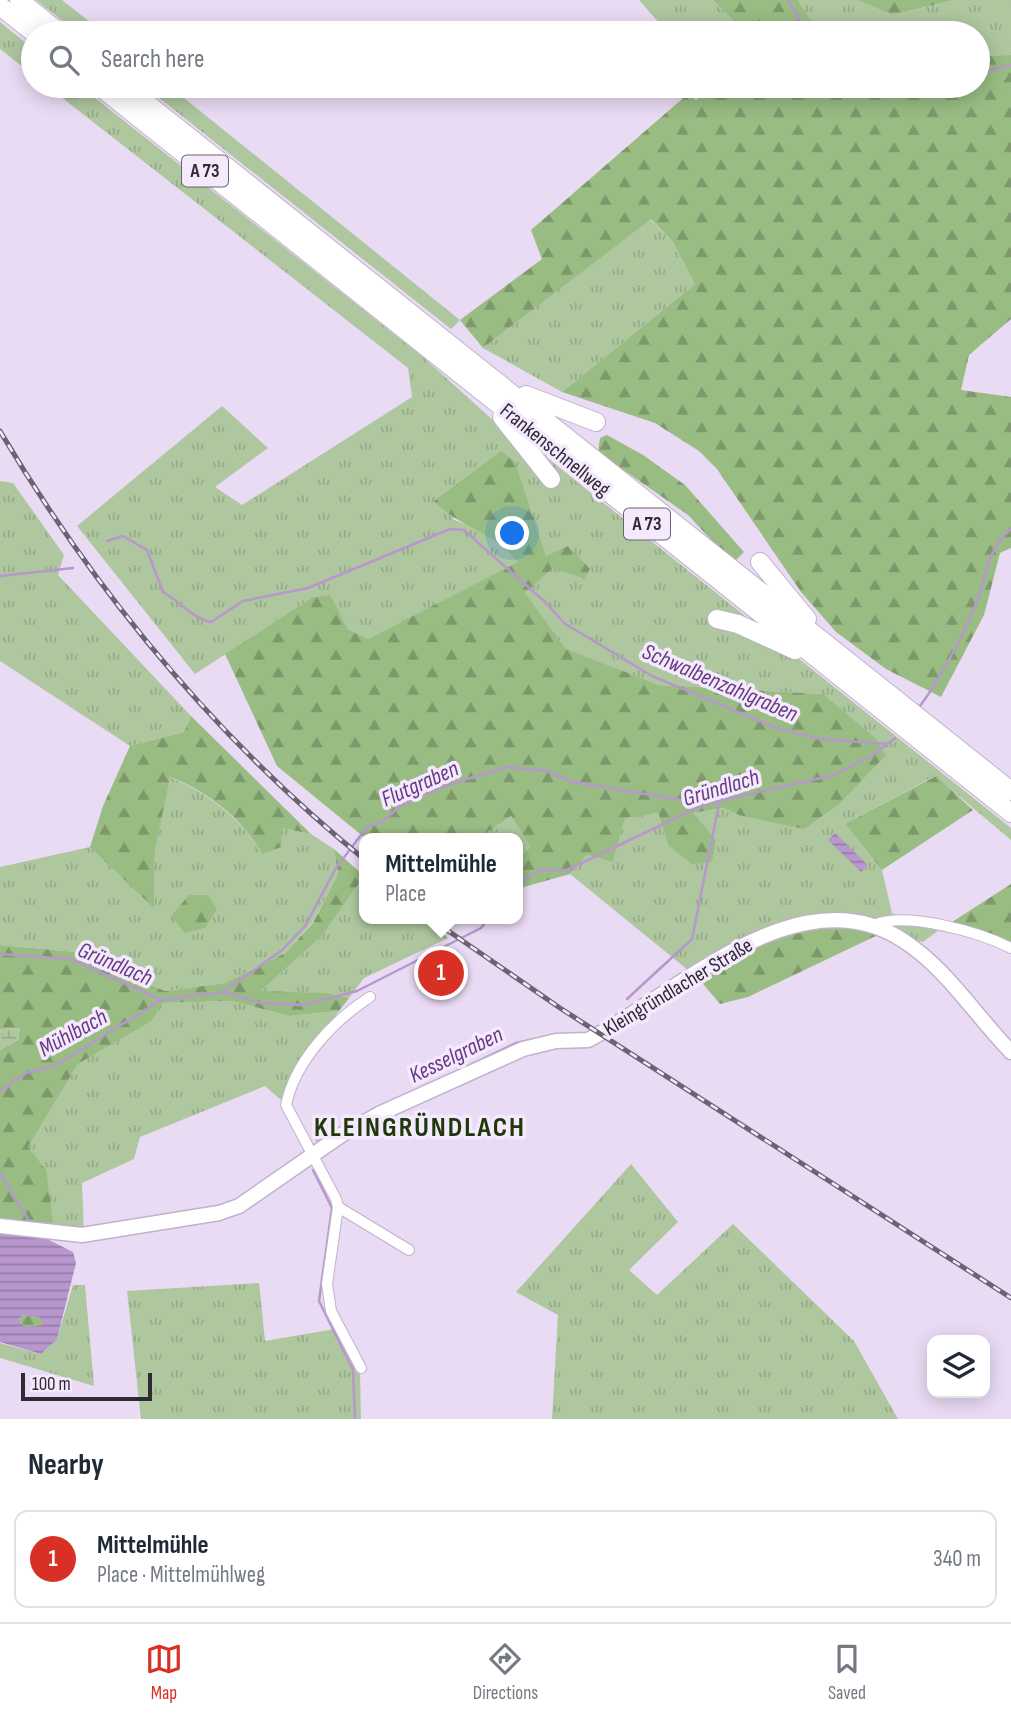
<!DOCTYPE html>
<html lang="en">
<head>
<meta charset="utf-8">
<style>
	body { margin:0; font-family:"Sofia Sans Condensed",sans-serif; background:#f6f6f7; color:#1f2937 }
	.controls { position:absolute; right:21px; bottom:21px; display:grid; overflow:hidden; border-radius:14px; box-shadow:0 4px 18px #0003 }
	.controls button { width:63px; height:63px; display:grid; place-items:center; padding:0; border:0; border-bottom:2px solid #e0e1e3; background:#fff; color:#1f2937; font:35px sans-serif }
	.scale { position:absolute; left:21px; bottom:18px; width:131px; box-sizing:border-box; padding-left:7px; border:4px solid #2f2a33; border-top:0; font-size:19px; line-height:24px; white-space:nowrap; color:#2f2a33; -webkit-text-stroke:5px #f5e9fe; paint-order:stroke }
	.you { position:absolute; left:513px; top:534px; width:24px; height:24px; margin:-18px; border:5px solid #fff; border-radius:50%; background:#1a73e8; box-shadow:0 0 0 10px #1a73e833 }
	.badge { display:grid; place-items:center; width:46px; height:46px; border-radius:50%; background:#d93025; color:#fff; font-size:23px; font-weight:700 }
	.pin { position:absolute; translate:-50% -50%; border:4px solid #fff; box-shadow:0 2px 7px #0006 }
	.popup { position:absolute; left:359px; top:833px; width:164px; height:91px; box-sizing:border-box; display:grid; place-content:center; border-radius:14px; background:#fff; filter:drop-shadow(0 2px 5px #0005); font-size:23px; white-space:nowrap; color:#747a83 }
	.popup b { font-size:26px; color:#1f2937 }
	.popup::after { content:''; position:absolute; left:50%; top:100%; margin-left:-14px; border:14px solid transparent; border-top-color:#fff }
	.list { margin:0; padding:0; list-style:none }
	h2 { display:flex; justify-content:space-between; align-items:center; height:91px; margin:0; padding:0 28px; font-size:30px }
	h2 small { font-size:23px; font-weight:400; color:#747a83 }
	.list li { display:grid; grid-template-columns:46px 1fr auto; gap:21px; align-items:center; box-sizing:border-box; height:98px; margin:0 14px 14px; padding:0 14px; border:2px solid #e0e1e3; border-radius:14px }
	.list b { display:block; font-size:26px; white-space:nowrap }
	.list p { margin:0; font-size:23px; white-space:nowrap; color:#747a83 }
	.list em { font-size:23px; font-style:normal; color:#747a83 }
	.icon { flex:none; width:38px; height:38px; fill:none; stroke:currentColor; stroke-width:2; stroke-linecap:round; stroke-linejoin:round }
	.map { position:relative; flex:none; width:1011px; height:1419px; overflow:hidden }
	.search { position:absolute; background:#fff; box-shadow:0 4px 18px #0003; left:21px; right:21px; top:21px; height:77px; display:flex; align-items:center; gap:18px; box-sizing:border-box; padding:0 24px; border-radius:38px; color:#747a83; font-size:26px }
	.sheet { height:203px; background:#fff }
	nav { display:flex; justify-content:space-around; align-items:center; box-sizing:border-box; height:98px; border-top:2px solid #e0e1e3; background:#fff; font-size:19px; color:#747a83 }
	nav a { display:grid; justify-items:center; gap:4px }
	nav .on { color:#d93025 }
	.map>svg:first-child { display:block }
	.grass { fill:url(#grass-tufts) }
	.forest { fill:url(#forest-firs) }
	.wetland { fill:url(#wetland-marsh) }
	.water { fill:url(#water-rules); fill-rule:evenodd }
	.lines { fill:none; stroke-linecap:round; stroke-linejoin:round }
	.stream { stroke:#b897ce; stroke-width:2.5 }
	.street-casing { stroke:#c0b2cb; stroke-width:12 }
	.secondary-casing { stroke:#c0b2cb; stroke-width:17 }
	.highway-casing { stroke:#c0b2cb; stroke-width:20 }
	.street { stroke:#fff; stroke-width:10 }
	.secondary { stroke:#fff; stroke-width:14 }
	.highway { stroke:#fff; stroke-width:18 }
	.rail-casing { stroke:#6c6372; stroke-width:5 }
	.rail { stroke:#f5e9fe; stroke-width:2.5; stroke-dasharray:8; stroke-linecap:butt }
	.labels { text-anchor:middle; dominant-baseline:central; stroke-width:7; stroke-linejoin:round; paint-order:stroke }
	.shield { fill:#f5e9fe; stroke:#6a6370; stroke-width:2 }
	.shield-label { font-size:19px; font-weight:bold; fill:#2f2a33 }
	.street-label { font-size:21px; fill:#2f2a33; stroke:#f5e9fe }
	.water-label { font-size:23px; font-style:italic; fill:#663c80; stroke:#f5e9fe }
	.district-label { font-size:28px; font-weight:bold; letter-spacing:2px; fill:#203908; stroke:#f5e9fe }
</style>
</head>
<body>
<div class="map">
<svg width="1011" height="1419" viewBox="0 0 1011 1419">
	<defs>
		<pattern id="grass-tufts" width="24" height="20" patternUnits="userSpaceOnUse" patternTransform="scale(1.75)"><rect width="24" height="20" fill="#aec79f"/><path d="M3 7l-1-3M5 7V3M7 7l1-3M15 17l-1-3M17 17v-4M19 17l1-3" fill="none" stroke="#96ab89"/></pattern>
		<pattern id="forest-firs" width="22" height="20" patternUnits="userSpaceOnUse" patternTransform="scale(1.75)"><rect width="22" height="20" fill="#99bc83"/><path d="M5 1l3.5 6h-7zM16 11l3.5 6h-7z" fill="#7d996c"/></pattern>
		<pattern id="wetland-marsh" width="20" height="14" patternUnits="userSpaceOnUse" patternTransform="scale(1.75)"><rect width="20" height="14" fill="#aec79f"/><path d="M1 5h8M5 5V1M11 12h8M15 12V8" fill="none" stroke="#96ab89"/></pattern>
		<pattern id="water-rules" width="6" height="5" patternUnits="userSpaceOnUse" patternTransform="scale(1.75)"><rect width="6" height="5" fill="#b897ce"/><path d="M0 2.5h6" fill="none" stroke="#967ba8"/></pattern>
	</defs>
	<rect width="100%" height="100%" fill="#eadbf4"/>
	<path class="grass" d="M 36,0 L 62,0 L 104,33 L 78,33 Z
		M 639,0 L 713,0 L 745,33 L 668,33 Z
		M 798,0 L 857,0 L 892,15 L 954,0 L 1011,0 L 1011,55 L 978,56 L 978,33 L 837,33 L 810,19 Z
		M 0,22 L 33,49 L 33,75 L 0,49 Z
		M 47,86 L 80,86 L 423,357 L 506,432 L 536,449 L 1011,828 L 1011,840 L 935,776 L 845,824 L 882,870 L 892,913 L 938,931 L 923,942 L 882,933 L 792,929 L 699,979 L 570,874 L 587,855 L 613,862 L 625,817 L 658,813 L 668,845 L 692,813 L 723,808 L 739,815 L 823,694 L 659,685 L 565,649 L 525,593 L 553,567 L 583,579 L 546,557 L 515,463 L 452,519 L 489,533 L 519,562 L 368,639 L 348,629 L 330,596 L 313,597 L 195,674 L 77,526 L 222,406 L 268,448 L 215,487 L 242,505 L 412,397 L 408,368 Z
		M 144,86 L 169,86 L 460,320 L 451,329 Z
		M 650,219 L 673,242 L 695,284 L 562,392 L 483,348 Z
		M 0,481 L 13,483 L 64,555 L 58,575 L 191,716 L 184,732 L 130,746 L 0,661 Z
		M 169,777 C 207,792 242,819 262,854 L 282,828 L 311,834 L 334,849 L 338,874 L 313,922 L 285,953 L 225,983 L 165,991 L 76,952 L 0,945 L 0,867 L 90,847 L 154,907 L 155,851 Z
		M 511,816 L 532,847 L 518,859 L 518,838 L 479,838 Z
		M 364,876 L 364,919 L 423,919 L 448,938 L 364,978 L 349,998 L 328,993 L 260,992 L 322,936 Z
		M 232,1001 L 289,1016 L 339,1011 L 302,1061 L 281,1100 L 265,1086 L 140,1137 L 134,1159 L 82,1183 L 84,1234 L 54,1230 L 28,1147 L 78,1064 L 152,1021 L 161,1003 Z
		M 631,1164 L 678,1222 L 629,1270 L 657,1295 L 733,1224 L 854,1341 L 898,1419 L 552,1419 L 558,1315 L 516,1292 Z
		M 259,1283 L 265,1341 L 335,1329 L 360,1375 L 361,1419 L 141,1419 L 127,1291 Z
		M 73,1285 L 85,1285 L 94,1386 L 0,1358 L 0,1343 L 41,1354 L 57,1339 Z"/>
	<path class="forest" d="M 713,0 L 798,0 L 810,19 L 837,33 L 745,33 Z
		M 857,0 L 954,0 L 892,15 Z
		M 1011,55 L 1011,319 L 969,355 L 961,390 L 1011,397 L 1011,548 L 1000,553 L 984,615 L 941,697 L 886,669 L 836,632 L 801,592 L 717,469 L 699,451 L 655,423 L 562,392 L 695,284 L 673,242 L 651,219 L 483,348 L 460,320 L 542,259 L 531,230 L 689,93 L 696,100 L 710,86 L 978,86 L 978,56 Z
		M 607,435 L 643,455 L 685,485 L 744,552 L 733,563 L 688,515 L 598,452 L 600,438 Z
		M 501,451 L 515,462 L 546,556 L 568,546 L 590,569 L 584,579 L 553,568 L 525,593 L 566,649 L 659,685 L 823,694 L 876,739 L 886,755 L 839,804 L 804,829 L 739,815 L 723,808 L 693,813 L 716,840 L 712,862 L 692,864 L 668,845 L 658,813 L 625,818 L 613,862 L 587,855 L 570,874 L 524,887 L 518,892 L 518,859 L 531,847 L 511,816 L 479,838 L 365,838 L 277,766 L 225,654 L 313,597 L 330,595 L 348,629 L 368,639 L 518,562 C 491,530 462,529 434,501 Z
		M 191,716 L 311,834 L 282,828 L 281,847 L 262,854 C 243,819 207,791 170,777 L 155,851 L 154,908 L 90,847 L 103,806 L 130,746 L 184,732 Z
		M 936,776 L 973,810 L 882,870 L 845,824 Z
		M 334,849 L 364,876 L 322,936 L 261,991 L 328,993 L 349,998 L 339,1011 L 289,1016 L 232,1001 L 162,1003 L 152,1021 L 78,1064 L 28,1147 L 46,1170 L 54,1230 L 0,1220 L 0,1050 L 18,1040 L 20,1028 L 0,1029 L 0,945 L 76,952 L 165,991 L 225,983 L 285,953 L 313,923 L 338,874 Z
		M 1011,884 L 1011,949 L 991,939 L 938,931 Z
		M 189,895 L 208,895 L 217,909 L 205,928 L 185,933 L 171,916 Z
		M 836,922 L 882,933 L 748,997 L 720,1004 L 699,979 L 792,929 Z
		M 22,1315 L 39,1317 L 45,1325 L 41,1328 L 24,1327 L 19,1319 Z"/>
	<path class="wetland" d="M 20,1028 L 18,1040 L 0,1050 L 0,1029 Z"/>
	<path class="water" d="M 835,833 L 868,865 L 861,872 L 828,840 Z
		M 0,1233 L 39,1235 L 73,1252 L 76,1263 L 57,1339 L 41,1354 L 0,1342 ZM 22,1315 L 39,1317 L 44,1325 L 24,1327 L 19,1319 Z"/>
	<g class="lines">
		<path class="stream" d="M 788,0 L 808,33
			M 978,73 L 1011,65
			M 107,541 L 123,536 L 147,550 L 163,592 C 180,602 194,619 211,622 L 243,601 L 308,588 L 450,529 L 464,530 L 545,602 L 564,623 L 652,676 L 774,727 L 820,739 L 886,744
			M 0,576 L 73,568
			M 920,706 C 943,675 960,641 975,606 C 987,578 986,549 1011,529
			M 518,884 L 540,870 L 567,870 L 705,804 L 834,775 L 874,754 L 895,738
			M 0,954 L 71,959 L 161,1000 L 223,992 L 261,1003 L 304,1005 L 357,991 L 481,928 L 488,919
			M 223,992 L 281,951 L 305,926 L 336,868 L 367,827 L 382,822 L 401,805 L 448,785 L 506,767 L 547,771 L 573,782 L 705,804
			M 627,999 L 692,939 L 720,799
			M 464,1068 L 516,1043 L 545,1037
			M 0,1091 L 26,1073 L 55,1066 L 161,1000
			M 317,1140 L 336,1130
			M 313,1170 L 332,1208 L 319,1301 L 353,1370 L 355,1419
			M 0,1173 L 29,1221"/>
		<g class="street-casing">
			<path id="street" d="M 874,925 C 906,911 979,932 1011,948
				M 338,1207 L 409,1250
				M 361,1368 L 331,1311 L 327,1284 L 338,1207 L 336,1199 L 286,1105 C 295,1061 334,1020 370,997"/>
		</g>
		<g class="secondary-casing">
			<path id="secondary" d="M 0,1226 L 82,1235 L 219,1213 L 239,1206 L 343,1134 L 379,1114 L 523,1049 L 556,1041 L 588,1040 C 677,994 800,871 904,941 C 948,970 975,1015 1011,1052"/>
		</g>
		<g class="highway-casing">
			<path id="highway" d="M 19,0 L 60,33
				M 0,6 L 34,33
				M 99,86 L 1011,813
				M 125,86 L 1011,791
				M 526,395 L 596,422
				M 502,417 L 551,479
				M 760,562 L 807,619
				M 717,619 L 738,624 L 795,650"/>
		</g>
		<use href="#street" class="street"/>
		<use href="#secondary" class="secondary"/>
		<use href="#highway" class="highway"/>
		<g class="rail-casing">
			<path id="rail" d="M 0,431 C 96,593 218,740 364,859
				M 431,919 L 560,1008 L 1011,1298"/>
		</g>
		<use href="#rail" class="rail"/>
	</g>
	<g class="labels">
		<g class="shield">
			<rect x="182" y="155.5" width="46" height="31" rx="5"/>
			<rect x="624" y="508.5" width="46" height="31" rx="5"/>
		</g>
		<g class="shield-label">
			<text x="205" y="171">A 73</text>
			<text x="647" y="524">A 73</text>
		</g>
		<g class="street-label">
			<text transform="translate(555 450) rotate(39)">Frankenschnellweg</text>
			<text transform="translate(678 987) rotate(-31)">Kleingründlacher Straße</text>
		</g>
		<g class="water-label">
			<text transform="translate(720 683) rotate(23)">Schwalbenzahlgraben</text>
			<text transform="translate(420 784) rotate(-24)">Flutgraben</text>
			<text transform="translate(721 788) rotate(-17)">Gründlach</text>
			<text transform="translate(115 964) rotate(23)">Gründlach</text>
			<text transform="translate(73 1033) rotate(-29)">Mühlbach</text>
			<text transform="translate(456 1055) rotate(-26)">Kesselgraben</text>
		</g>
		<g class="district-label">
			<text x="420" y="1127">KLEINGRÜNDLACH</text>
		</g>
	</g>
</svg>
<div class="controls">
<button><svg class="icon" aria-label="layers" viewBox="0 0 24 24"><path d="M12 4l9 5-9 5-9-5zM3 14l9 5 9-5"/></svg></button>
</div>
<div class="scale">100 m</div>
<div class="you"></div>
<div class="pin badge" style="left:441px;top:973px">1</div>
<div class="popup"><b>Mittelmühle</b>Place</div>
<div class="search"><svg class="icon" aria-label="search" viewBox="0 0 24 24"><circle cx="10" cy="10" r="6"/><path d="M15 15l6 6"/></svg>Search here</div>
</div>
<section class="sheet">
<h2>Nearby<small></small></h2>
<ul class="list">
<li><span class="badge">1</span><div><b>Mittelmühle</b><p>Place · Mittelmühlweg</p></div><em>340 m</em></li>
</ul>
</section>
<nav>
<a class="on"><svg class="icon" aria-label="map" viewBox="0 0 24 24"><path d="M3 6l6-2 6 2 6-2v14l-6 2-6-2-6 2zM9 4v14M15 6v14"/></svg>Map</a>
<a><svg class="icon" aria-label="directions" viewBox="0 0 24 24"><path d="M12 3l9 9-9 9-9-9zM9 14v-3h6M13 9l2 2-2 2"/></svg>Directions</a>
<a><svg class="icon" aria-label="saved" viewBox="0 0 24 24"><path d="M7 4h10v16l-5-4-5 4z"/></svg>Saved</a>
</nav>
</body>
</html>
